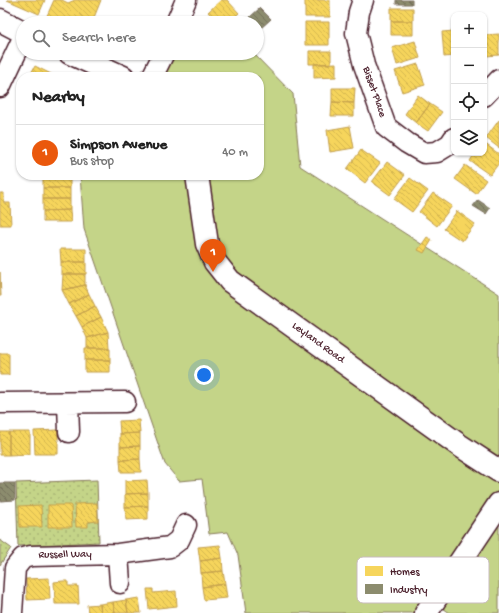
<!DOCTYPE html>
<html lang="en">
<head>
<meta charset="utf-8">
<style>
	body { margin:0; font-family:"Gochi Hand",sans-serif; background:#f2f2f2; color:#222 }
	.controls { position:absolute; right:12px; top:12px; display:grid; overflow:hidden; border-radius:8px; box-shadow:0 1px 3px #0004 }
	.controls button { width:36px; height:36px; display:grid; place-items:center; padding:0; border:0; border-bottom:1px solid #e0e0e0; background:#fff; color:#222; font:20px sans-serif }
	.you { position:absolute; left:204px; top:375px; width:14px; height:14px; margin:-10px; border:3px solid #fff; border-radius:50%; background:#1a73e8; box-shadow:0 0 0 6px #1a73e833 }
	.badge { display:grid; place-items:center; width:26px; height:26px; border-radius:50%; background:#ea580c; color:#fff; font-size:13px; font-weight:700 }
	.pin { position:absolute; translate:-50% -33px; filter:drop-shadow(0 1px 2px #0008) }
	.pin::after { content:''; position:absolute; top:21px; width:14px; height:12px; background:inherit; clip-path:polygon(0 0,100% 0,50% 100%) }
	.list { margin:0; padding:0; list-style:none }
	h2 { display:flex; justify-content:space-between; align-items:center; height:52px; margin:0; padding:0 16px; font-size:17px }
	h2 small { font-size:13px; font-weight:400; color:#767676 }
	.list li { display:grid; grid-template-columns:26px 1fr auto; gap:12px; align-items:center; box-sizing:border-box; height:56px; padding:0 16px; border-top:1px solid #e0e0e0 }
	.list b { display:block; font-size:15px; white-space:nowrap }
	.list p { margin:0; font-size:13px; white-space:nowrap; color:#767676 }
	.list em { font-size:13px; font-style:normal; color:#767676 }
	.icon { flex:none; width:22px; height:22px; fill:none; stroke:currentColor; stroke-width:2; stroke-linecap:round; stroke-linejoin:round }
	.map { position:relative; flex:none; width:499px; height:613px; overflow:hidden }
	.search { position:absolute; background:#fff; box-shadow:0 1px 3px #0004; left:16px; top:16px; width:248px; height:44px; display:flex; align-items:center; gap:10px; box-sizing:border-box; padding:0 14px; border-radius:22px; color:#767676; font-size:15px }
	.panel { position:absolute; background:#fff; box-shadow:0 1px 3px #0004; left:16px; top:72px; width:248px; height:108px; border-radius:16px }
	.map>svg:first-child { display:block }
	.grass { fill:#c4d488; stroke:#877a5a }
	.garden { fill:url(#garden-dots); stroke:#877a5a }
	.homes { fill:url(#homes-back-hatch); stroke:#c29e4d }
	.industry { fill:url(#industry-back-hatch); stroke:#786b5a }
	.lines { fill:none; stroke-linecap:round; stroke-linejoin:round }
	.street-casing { stroke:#4a1f2b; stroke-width:23 }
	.secondary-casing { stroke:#4a1f2b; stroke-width:25 }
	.street { stroke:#fff; stroke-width:20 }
	.secondary { stroke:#fff; stroke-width:22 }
	.labels { text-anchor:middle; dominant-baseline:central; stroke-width:4; stroke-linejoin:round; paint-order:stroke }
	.street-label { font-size:11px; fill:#4a1f2b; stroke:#fff }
	.key { fill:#fff; stroke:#c9bcbf; stroke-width:1 }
	.key-label { font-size:11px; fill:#4a1f2b }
</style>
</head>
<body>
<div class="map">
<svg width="499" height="613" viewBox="0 0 499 613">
	<defs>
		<pattern id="garden-dots" width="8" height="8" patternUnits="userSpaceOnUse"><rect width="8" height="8" fill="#c4d488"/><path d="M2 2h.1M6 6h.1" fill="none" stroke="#aab676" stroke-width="1.8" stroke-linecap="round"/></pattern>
		<pattern id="homes-back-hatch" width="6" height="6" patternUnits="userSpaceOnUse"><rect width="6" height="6" fill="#f6d55c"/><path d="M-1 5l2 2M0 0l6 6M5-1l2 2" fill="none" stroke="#d4b650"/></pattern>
		<pattern id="industry-back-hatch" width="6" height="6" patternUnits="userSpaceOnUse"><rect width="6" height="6" fill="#8c8c6e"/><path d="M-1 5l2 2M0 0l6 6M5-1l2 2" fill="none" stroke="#74725b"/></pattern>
	</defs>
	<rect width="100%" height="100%" fill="#fff"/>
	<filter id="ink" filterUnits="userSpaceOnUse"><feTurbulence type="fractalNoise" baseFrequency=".025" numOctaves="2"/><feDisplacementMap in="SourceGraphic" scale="8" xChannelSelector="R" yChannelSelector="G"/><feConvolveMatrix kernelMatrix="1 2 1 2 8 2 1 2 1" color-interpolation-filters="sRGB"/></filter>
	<g filter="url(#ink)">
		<path class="grass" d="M 164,53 L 253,53 L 293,94 L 300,166 L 499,294 L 499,613 L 450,613 L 434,602 L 426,613 L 246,613 L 238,555 L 228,532 L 209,534 L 202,479 L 179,481 L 165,464 L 84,229 L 80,175 L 259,175 L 259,77 L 152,77 Z"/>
		<path class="garden" d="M 97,480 L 99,542 L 18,546 L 16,483 Z
			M 0,540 L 11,548 L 0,565 Z"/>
		<path class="homes" d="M 7,0 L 45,0 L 39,14 Z
			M 54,0 L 62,0 L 68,3 L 75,0 L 101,0 L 93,20 L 84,23 L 57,23 L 46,18 Z
			M 221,0 L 227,0 L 239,13 L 228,23 L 218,23 L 208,12 Z
			M 305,0 L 330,0 L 330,17 L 305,17 Z
			M 391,8 L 413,8 L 413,21 L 391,21 Z
			M 391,21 L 413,21 L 413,35 L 391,35 Z
			M 305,22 L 329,22 L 329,45 L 305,45 Z
			M 454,31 L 454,56 L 444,57 L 442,32 Z
			M 499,34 L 499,55 L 486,56 L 486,59 L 484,59 L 484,35 Z
			M 415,41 L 420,58 L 397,65 L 392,48 Z
			M 309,51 L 331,51 L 331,64 L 309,64 Z
			M 336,63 L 336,77 L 314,78 L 314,64 Z
			M 418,64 L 425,85 L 402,92 L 395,71 Z
			M 35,66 L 57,77 L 29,77 Z
			M 332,88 L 355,88 L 354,103 L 332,102 Z
			M 418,95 L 430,104 L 416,123 L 405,114 Z
			M 332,102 L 354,103 L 354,116 L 331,116 Z
			M 430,104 L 442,112 L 428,131 L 416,123 Z
			M 499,120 L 499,148 L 486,138 Z
			M 350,126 L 354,148 L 330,152 L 327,130 Z
			M 484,143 L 499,154 L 499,163 L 490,175 L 470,161 L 475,153 L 484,153 Z
			M 361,150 L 380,163 L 365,183 L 347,169 Z
			M 387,162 L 405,175 L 390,195 L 372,182 Z
			M 465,165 L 486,180 L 476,194 L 455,179 Z
			M 43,176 L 70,176 L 70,188 L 43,188 Z
			M 410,178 L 428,191 L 412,212 L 394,199 Z
			M 43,188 L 70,188 L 70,199 L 43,199 Z
			M 0,193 L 4,193 L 4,203 L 10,203 L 11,225 L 0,225 Z
			M 433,193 L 452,206 L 437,226 L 419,212 Z
			M 43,199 L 70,199 L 70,210 L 43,211 Z
			M 70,210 L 71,222 L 43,222 L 43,211 Z
			M 457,211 L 475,224 L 462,241 L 444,229 Z
			M 427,237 L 432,240 L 424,253 L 418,250 Z
			M 60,249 L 86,249 L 86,262 L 61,262 Z
			M 61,262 L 86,262 L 86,274 L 61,274 Z
			M 0,272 L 1,296 L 0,296 Z
			M 63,274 L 85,274 L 85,285 L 62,290 Z
			M 85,285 L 89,294 L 69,304 L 62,290 Z
			M 89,294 L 95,306 L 76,316 L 69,304 Z
			M 95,306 L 101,317 L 82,327 L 76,316 Z
			M 101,317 L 108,332 L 87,338 L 82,327 Z
			M 108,332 L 109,348 L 87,348 L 87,338 Z
			M 85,348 L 110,348 L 110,360 L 85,360 Z
			M 0,353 L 9,353 L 9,375 L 0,375 Z
			M 85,360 L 110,360 L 110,372 L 85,372 Z
			M 139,420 L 140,433 L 120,434 L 119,421 Z
			M 58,430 L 58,454 L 35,454 L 34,431 Z
			M 0,432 L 9,432 L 9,455 L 0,455 Z
			M 9,432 L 30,432 L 30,454 L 9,455 Z
			M 140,433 L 140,446 L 120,447 L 120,434 Z
			M 140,446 L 140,459 L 120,460 L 120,447 Z
			M 140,459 L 141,472 L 121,472 L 120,460 Z
			M 147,480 L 148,493 L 125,494 L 125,481 Z
			M 148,493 L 148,506 L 125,507 L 125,494 Z
			M 97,503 L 98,521 L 88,522 L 88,527 L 76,527 L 75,504 Z
			M 41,505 L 42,527 L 20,527 L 19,506 Z
			M 48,505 L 71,505 L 72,527 L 48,527 Z
			M 148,506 L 148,519 L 126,520 L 125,507 Z
			M 220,545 L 222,558 L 200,561 L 198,547 Z
			M 222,558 L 223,571 L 201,573 L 200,561 Z
			M 223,571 L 225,584 L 202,587 L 201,573 Z
			M 49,578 L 50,599 L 27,600 L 26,579 Z
			M 63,581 L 68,581 L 68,586 L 78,586 L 79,604 L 55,604 L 54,582 Z
			M 225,584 L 227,598 L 204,600 L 202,587 Z
			M 147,589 L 153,589 L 153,593 L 176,591 L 177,606 L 149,609 Z
			M 139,598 L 141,613 L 128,613 L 126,600 Z
			M 126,600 L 128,613 L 115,613 L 113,602 Z
			M 113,602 L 115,613 L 101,613 L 100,604 Z
			M 100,604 L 101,613 L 88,613 L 87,605 Z"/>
		<path class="industry" d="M 396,0 L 412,0 L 412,4 L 396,4 Z
			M 260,8 L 271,19 L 260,29 L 257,25 L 257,23 L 255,23 L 250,17 Z
			M 478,200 L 490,208 L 486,214 L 473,206 Z
			M 0,483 L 15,483 L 15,500 L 0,501 Z"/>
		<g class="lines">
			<g class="street-casing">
				<path id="street" d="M 363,0 L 359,12 L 356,33 L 364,65 L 386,127 L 407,143 L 424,153 L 437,152 L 450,144 L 454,138
					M 176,23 L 186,0
					M 152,77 L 164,53
					M 0,87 L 23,38
					M 484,96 L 499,80
					M 0,403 L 125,402
					M 68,403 L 69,432
					M 118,554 L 120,583
					M 12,613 L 15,568 L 23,558 L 31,556 L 118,554 L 170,547 L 179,540 L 186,525"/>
			</g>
			<g class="secondary-casing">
				<path id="secondary" d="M 0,20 L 23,32
					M 70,53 L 123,77
					M 197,175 L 207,244 L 215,262 L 230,281 L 459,445 L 499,471
					M 426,613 L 499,504"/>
			</g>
			<use href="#street" class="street"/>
			<use href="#secondary" class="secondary"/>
		</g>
	</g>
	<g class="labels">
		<g class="street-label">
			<text transform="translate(374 92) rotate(71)">Bisset Place</text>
			<text transform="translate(318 343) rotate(36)">Leyland Road</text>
			<text transform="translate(65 555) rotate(-1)">Russell Way</text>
		</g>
	</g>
	<rect x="357" y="557" width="132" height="46" rx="6" class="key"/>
	<rect x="365" y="566" width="18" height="10" fill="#f6d55c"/>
	<rect x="365" y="584" width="18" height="10" fill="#8c8c6e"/>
	<g class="key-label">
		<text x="390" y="575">Homes</text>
		<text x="390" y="593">Industry</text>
	</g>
</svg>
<div class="controls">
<button>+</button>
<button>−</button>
<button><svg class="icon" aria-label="locate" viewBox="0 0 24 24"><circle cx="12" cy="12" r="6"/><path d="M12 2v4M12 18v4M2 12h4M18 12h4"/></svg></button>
<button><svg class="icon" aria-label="layers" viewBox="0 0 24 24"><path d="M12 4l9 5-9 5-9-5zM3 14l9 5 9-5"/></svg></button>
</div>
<div class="you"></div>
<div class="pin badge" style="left:213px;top:272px">1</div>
<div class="search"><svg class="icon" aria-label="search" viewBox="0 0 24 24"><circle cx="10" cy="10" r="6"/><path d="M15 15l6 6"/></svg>Search here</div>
<section class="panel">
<h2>Nearby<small></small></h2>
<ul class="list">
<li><span class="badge">1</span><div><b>Simpson Avenue</b><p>Bus stop</p></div><em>40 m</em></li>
</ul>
</section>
</div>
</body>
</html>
